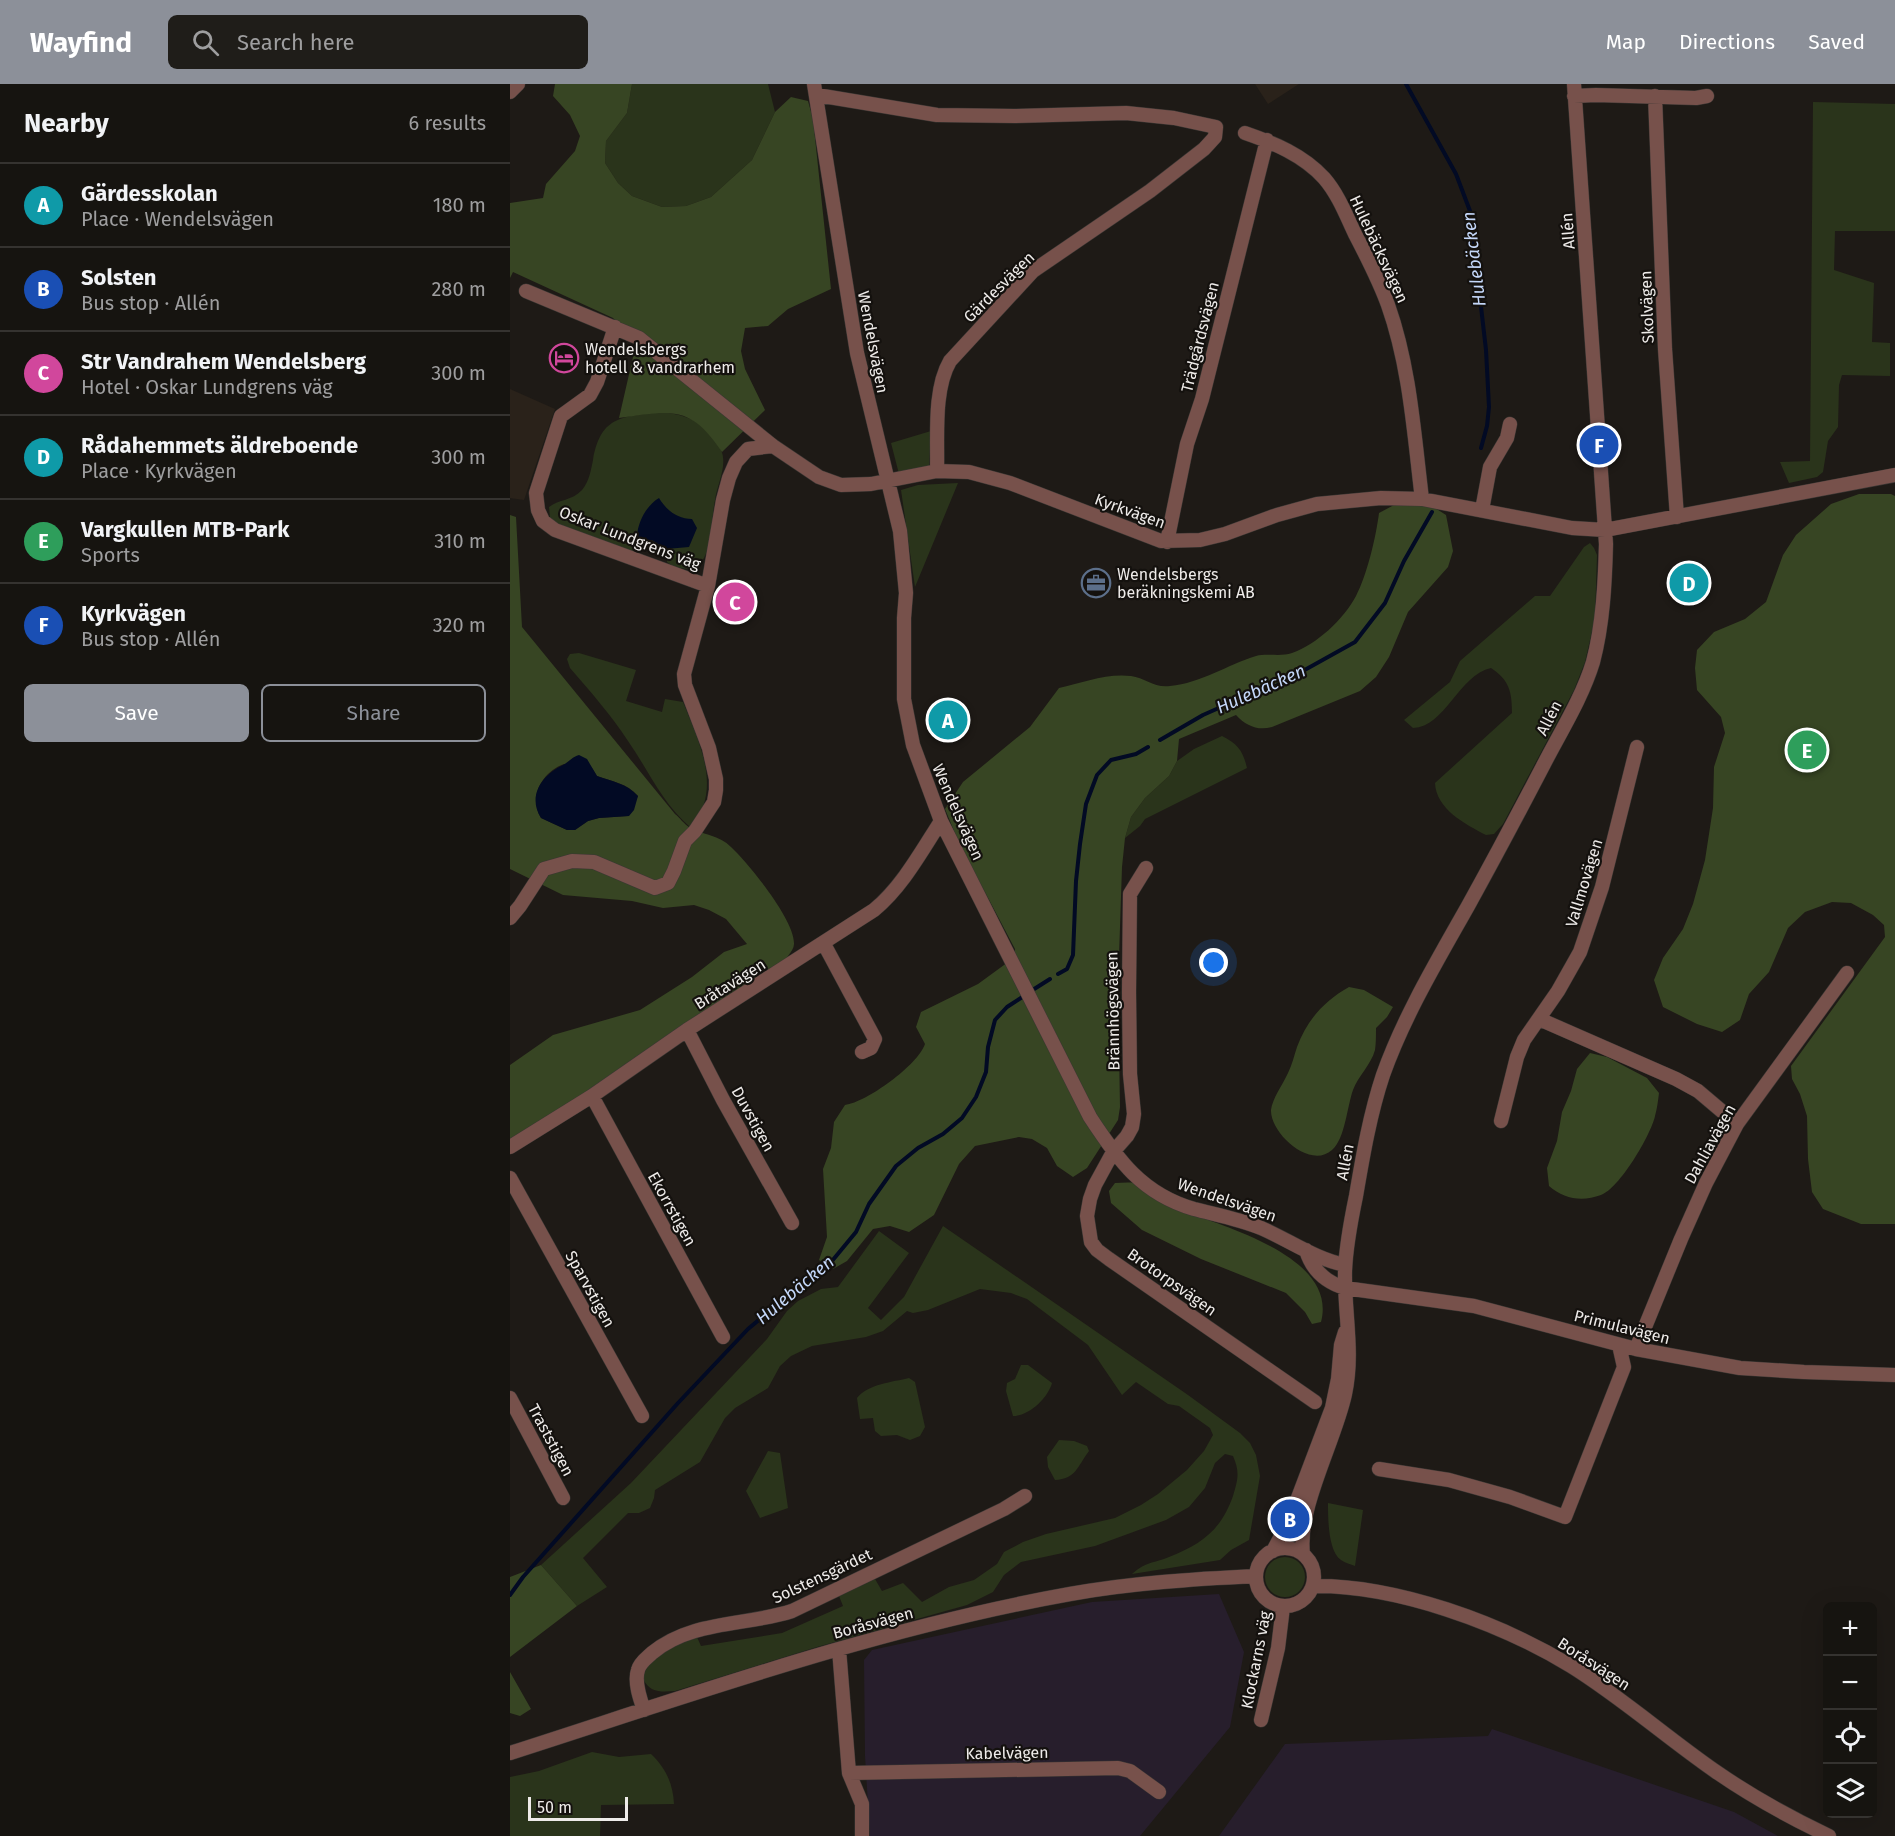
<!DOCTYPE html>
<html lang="en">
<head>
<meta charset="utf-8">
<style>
	body { margin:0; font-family:"Fira Sans",sans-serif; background:#1f1d19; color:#f1f3f6 }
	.controls { position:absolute; right:18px; bottom:18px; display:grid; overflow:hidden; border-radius:9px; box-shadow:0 6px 24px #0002 }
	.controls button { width:54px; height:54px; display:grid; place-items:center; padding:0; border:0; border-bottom:2px solid #353330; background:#161410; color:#f1f3f6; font:30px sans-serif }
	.scale { position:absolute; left:18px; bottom:15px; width:100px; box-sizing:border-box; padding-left:6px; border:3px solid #eeebe9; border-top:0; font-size:16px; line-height:21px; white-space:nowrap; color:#eeebe9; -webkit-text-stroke:4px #14110e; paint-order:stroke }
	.you { position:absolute; left:704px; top:879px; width:21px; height:21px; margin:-15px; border:4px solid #fff; border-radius:50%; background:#1a73e8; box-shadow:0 0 0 9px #1a73e833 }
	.badge { display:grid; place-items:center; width:39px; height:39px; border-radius:50%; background:#8c9099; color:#fff; font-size:20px; font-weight:700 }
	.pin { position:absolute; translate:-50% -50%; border:3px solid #fff; box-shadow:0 2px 6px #0006 }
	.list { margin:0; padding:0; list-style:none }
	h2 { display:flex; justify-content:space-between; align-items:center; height:78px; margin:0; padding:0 24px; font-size:26px }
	h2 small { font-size:20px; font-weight:400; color:#9e9e9f }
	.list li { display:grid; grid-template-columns:39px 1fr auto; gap:18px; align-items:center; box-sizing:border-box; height:84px; padding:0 24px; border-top:2px solid #353330 }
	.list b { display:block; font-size:22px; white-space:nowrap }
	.list p { margin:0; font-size:20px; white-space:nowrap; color:#9e9e9f }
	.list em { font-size:20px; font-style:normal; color:#9e9e9f }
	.actions { display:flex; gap:12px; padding:18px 24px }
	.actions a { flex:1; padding:14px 0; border:2px solid #8c9099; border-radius:9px; text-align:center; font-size:21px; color:#8c9099 }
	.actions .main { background:#8c9099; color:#fff }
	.icon { flex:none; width:33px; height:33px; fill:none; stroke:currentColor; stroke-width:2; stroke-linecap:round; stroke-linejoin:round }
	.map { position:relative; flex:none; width:1385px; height:1752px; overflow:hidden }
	header { display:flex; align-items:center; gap:36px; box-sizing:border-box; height:84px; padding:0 30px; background:#8c9099; color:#fff }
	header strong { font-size:28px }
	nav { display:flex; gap:33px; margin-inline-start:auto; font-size:21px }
	.search { width:420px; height:54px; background:#1f1d19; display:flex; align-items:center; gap:15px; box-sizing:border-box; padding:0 21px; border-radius:9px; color:#9e9e9f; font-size:22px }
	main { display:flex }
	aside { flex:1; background:#161410 }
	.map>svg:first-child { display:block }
	.built { fill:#2a221a }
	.industrial { fill:#271e2c }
	.green { fill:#2a341b }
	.forest { fill:#374523; fill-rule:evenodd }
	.water { fill:#020a24 }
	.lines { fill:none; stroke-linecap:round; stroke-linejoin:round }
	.stream { stroke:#020a24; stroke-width:4 }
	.minor-casing { stroke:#3b3734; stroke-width:15 }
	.minor { stroke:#77514b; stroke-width:14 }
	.labels { text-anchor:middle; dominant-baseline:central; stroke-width:4.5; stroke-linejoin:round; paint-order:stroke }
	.street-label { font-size:16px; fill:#eeebe9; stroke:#14110e }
	.poi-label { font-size:16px; fill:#eeebe9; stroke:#14110e; text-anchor:start }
	.water-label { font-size:18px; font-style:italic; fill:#c4d7f9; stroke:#14110e }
</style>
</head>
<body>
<header>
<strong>Wayfind</strong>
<div class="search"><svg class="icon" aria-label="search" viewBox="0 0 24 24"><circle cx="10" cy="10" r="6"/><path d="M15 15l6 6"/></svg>Search here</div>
<nav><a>Map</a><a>Directions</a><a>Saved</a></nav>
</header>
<main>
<aside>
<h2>Nearby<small>6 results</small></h2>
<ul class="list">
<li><span class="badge" style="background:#0f9aa8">A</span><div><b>Gärdesskolan</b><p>Place · Wendelsvägen</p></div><em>180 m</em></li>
<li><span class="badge" style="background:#1a4fb4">B</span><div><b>Solsten</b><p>Bus stop · Allén</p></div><em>280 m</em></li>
<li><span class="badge" style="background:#d1479c">C</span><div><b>Str Vandrahem Wendelsberg</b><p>Hotel · Oskar Lundgrens väg</p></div><em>300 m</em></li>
<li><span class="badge" style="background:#0f9aa8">D</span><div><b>Rådahemmets äldreboende</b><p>Place · Kyrkvägen</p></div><em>300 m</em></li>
<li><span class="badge" style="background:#2e9e5b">E</span><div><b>Vargkullen MTB-Park</b><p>Sports</p></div><em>310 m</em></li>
<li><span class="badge" style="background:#1a4fb4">F</span><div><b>Kyrkvägen</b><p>Bus stop · Allén</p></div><em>320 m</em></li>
</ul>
<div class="actions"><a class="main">Save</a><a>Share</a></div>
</aside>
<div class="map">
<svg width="1385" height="1752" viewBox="0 0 1385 1752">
	<rect width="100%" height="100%" fill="#1e1a16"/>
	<path class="built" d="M 745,0 L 789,0 L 758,20 Z
		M 0,305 L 45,325 L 14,416 L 0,414 Z"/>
	<path class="industrial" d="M 709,1510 L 734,1568 L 720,1643 L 630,1752 L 360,1752 L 355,1672 L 354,1576 L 362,1566 L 582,1518 Z
		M 982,1645 L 1224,1728 L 1268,1752 L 709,1752 L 775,1660 L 978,1652 Z"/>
	<path class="green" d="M 122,0 L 258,0 L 265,28 L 242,76 L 201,113 L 176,122 L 152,123 L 122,112 L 108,99 L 95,79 L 96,57 L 117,29 Z
		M 1303,18 L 1385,20 L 1385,147 L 1325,147 L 1324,186 L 1364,199 L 1362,258 L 1380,259 L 1380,292 L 1332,291 L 1329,301 L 1328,343 L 1318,357 L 1313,388 L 1307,393 L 1279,399 L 1270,378 L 1300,377 Z
		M 152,328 C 179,331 199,340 211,366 C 218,381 207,401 205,416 C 202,431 202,447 198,462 C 197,469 193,478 187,482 C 178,487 164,484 157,478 L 156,465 L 142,456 L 134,457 L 129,466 L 120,468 L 45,439 L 40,434 L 39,423 C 49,415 62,417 72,406 C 79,398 81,386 83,376 C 91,330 114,333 152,328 Z
		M 421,347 L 419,383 L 389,390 L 381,359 Z
		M 448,399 L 405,503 L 391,406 L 408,401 Z
		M 1080,459 L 1084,464 L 1087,471 L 1085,534 L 1075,578 L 1064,606 L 993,740 L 984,750 L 976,751 C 955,740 926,725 925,699 L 1002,629 C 1002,607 999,596 981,584 C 949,591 935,643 903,644 L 894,636 L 940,598 L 950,577 L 1025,512 L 1040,512 L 1074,463 Z
		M 69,569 L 126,586 L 116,617 L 152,628 L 155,615 L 173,618 C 189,658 214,707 180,743 C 152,719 139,687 118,657 C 101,631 80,607 60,584 L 57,575 L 60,570 Z
		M 712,652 C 728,660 733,667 737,684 L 635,735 L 630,742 L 615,754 L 621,733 L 635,714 L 659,692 L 667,677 L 684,665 Z
		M 433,1142 L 678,1311 L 730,1349 L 740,1359 L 746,1371 L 750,1392 L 739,1456 L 721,1466 L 710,1476 L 622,1490 C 637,1477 642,1480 659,1473 C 692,1460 711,1446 723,1412 C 728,1395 730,1388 723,1372 L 715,1370 L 705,1379 L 695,1404 L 679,1423 L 656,1436 L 585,1462 L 511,1478 L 494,1491 L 483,1508 L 457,1521 L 307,1563 L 165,1607 C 151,1608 140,1609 133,1595 C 138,1569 165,1563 187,1553 L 191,1562 L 272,1549 L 333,1522 L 329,1512 L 365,1495 L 372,1507 L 393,1499 L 412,1518 L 439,1503 L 464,1496 L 487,1480 L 494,1468 L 513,1458 L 536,1450 L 605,1434 L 631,1421 L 648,1410 L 677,1386 L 694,1367 L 703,1351 L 700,1344 L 669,1322 L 658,1320 L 626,1298 L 612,1311 L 578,1261 L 517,1215 L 501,1209 L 470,1205 L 418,1226 L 403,1229 L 397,1227 L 373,1247 L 356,1253 L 302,1262 L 281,1272 L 270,1282 L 258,1304 L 225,1324 L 215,1334 L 190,1378 L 145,1406 L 144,1414 L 140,1424 L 129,1429 L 118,1429 L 73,1474 L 97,1503 L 67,1522 L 31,1481 L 121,1399 L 257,1255 L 277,1227 L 288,1217 L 311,1205 L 328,1203 L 369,1147 L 399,1169 L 358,1224 L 371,1236 L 394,1213 Z
		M 511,1281 L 518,1281 L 542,1299 C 538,1314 519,1332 503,1332 L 496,1307 L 497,1299 L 505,1295 Z
		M 399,1294 L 405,1298 L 415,1343 L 410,1352 L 400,1356 L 387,1351 L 371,1352 L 365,1347 L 363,1334 L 350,1335 L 347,1314 C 358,1300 383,1298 399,1294 Z
		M 549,1356 L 564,1357 L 577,1362 L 579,1367 C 567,1383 566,1395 545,1396 L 538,1383 L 537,1373 Z
		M 258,1367 L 270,1369 L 278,1424 L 250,1434 L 236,1407 Z
		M 818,1419 L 853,1426 L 845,1482 C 841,1480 835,1479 831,1476 C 818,1467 818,1434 818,1419 Z
		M755 1493a20 20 0 1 1 40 0a20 20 0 1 1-40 0Z
		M 82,1668 L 109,1673 L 141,1670 C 156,1684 163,1700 164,1720 L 91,1721 L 90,1752 L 0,1752 L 0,1693 L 29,1687 Z"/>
	<path class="forest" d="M 45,0 L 122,0 L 117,29 L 96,57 L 95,79 L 108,99 L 122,112 L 152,123 L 176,122 L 201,113 L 242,76 L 265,28 L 281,13 L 298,17 L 303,35 L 321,205 L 278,225 L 258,242 L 235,244 L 231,267 L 235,285 L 255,326 L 212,368 C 180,320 161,327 109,334 L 126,260 L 103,234 L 3,188 L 0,194 L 0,119 L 33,114 L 36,100 L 65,67 L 70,52 L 60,31 L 43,12 Z
		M 1349,410 L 1381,410 L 1385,412 L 1385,1140 L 1351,1140 L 1313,1125 L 1302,1108 L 1298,1075 L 1297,1032 L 1290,1010 L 1282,995 L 1281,982 L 1375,853 L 1374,841 L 1363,831 L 1341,819 L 1322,818 L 1295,828 L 1278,844 L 1259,888 L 1239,910 L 1230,936 L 1212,948 L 1187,940 L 1153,923 L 1144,896 L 1153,874 L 1173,845 L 1183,820 L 1195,776 L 1203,724 L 1204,683 L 1215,649 L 1211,633 L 1187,606 L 1185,584 L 1187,566 L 1204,548 L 1235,535 L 1256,518 L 1273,471 L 1286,451 L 1321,420 Z
		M 903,420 L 925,424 L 936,431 L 943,467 L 938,483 L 898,528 L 879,573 L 866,593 L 850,607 L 762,643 C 748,647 736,642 726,631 L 669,655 L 667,677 L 659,692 L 635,714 L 621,733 L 615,754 L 612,783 L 608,903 L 610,1023 L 608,1036 L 577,1084 L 563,1093 L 547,1082 L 537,1064 L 522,1055 L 509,1053 L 465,1062 L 449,1080 L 424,1131 L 399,1148 L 380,1142 L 363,1145 L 337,1177 L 323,1185 L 309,1176 L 317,1153 L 313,1085 L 321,1064 L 324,1038 L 335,1021 C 357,1018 408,981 415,960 L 406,943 L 411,928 L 468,900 L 505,873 L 505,865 L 449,759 L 435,725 L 453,698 L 520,643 L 549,604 C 571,599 597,589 621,592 C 635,594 644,604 660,602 C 691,599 717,581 746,572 C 757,569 771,573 782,569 C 807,560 833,536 846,512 C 857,491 866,453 869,429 L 884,421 Z
		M 0,431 L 6,433 L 12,543 L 165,730 C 170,734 174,740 179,743 C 192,751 210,751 221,763 C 238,779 285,836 284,860 C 284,864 281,868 278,872 C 272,884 263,885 251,886 L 242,899 L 55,1023 L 0,1055 L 0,981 L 43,951 L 130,926 L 182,893 L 214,868 L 237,860 L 216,835 L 199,826 L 184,821 L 153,824 L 122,817 L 53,811 L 0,785 ZM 54,680 L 82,684 L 87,692 C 103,698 117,699 128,712 L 118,732 L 89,734 L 78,737 L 65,746 L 57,746 L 31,734 C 18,713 32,688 54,680 Z
		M 839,903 L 854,906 L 883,923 L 877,933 L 866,944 C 866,951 866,960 865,966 C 861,981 848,992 843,1006 C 837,1023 835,1055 822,1066 C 800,1086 760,1049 761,1026 C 762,1015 773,1000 778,989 C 782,981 784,972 787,963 C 797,936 814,917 839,903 Z
		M 1080,969 L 1097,973 L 1137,994 L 1149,1009 C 1148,1017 1147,1025 1145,1032 C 1141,1051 1109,1105 1091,1111 C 1072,1118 1054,1115 1039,1102 L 1037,1084 L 1047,1057 L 1052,1028 L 1061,1007 L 1067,985 Z
		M 605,1099 C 611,1099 618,1098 624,1099 C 637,1102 658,1120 672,1126 C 716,1144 828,1173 811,1238 L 802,1240 L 795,1228 L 776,1209 L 691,1175 L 632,1146 L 601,1119 L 599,1107 Z
		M 31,1481 L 67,1522 L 0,1573 L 0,1493 Z
		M 0,1588 L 21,1625 L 10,1632 L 0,1629 Z"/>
	<path class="water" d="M 149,414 C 157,427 168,435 182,435 L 187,444 L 179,463 L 156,465 L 142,456 L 134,457 L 127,452 C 128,437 137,421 149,414 Z
		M 69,671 L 77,675 L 87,692 C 103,698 116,699 128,712 L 124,726 L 119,732 L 89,734 L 78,737 L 65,746 L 57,746 L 31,734 C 17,712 32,691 53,681 C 59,678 62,673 69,671 Z"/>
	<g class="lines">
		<path class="stream" d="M 896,0 L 946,90 L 960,127 L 976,266 L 979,323 L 977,342 L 971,364
			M 650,656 L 693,631 L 729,615 L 757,607 L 845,558 L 875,519 L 894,477 L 922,428
			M 548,890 L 557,885 L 563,871 L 566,797 L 570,760 L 576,720 L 587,691 L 601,676 L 626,670 L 638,663
			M 521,907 L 540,895
			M 0,1511 L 13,1493 L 168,1319 L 238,1245 L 294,1198 L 322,1177 L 346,1148 L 359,1120 L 386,1082 L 408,1064 L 433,1050 L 452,1034 L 466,1013 L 476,988 L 478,963 L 485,936 L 497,923 L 514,912"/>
		<g class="minor-casing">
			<path id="minor" d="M 304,0 L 347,269 L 390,447 L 396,509 L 394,534 L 394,615 L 403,661 L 431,737 L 580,1033 C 608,1076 632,1110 684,1125 C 707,1131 729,1135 751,1144 C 779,1156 805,1175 835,1181
				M 0,8 L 8,0
				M 307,11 L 427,31 L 504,32 L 616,29 L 664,34 L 706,43 L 705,53 L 694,65 L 640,107 L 523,187 L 440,277 C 423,306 428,354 427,387
				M 1064,12 L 1086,11 L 1186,14 L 1197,12
				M 1145,12 L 1155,265 L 1167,433
				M 735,49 C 764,59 793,71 814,94 C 828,110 836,131 845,150 C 857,173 869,196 878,221 C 900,283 904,350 912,415
				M 16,207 L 129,254 L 263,362 L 309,393 L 331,401 L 361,400 L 427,387 L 459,388 L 500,399 L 651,457 L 690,456 L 715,450 L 767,431 L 807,420 L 871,414 L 912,415 L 1062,444 L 1095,446 L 1385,391
				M 105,243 L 87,298 L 80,311 L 51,332 L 26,409 L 28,426 L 33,437 L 45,446 L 198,502
				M 972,426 L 980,383 L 997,354 L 1000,340
				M 657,458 L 677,360 L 692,315 L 757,56
				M 636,784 L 620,810 L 619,908 L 620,990 L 624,1030 L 622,1043 L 617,1052 L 603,1068 L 585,1101 L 580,1115 L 577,1132 L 581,1158 L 587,1166 L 599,1175 L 805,1318
				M 0,834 L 10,822 L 34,785 L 62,777 L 84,778 L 145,804 L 158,799 L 164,787 L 175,757 L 185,747 L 204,718 L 206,706 L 206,695 L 199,664 L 175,601 L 174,590 L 198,502 L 213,416 L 219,394 L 226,378 L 238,365 L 263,362
				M 314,860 L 365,955 L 361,964 L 352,968
				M 1029,935 L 1166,995 L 1188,1007 L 1227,1040
				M 177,946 L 213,1016 L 282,1139
				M 82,1012 L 213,1253
				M 991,1037 L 1007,973 L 1014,956 L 1048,907 L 1070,868 L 1092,803 L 1127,663
				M 0,1063 L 82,1012 L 177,946 L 364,826 C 392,803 411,768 431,737
				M 0,1094 L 132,1332
				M 796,1166 C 802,1186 815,1198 835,1204 L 964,1222 L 1126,1265 L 1230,1284 L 1294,1288 L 1385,1291
				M 1126,1265 L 1171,1155 L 1196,1099 L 1227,1040 L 1337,889
				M 0,1314 L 53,1414
				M 869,1385 L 939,1396 L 1000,1413 L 1055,1433 L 1114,1283 L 1109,1261
				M746 1493a29 29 0 1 1 58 0a29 29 0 1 1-58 0Z
				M 763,1467 L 780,1435 L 822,1324 L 828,1295 L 831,1261 L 835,1248
				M 793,1470 C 787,1424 825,1357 835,1310 C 844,1268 834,1228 835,1187 C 836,1162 841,1136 846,1112 C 853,1071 860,1030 873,991 C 894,932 927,877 958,822 C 984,775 1009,728 1034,680 C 1051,647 1072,614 1083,578 C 1093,540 1095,499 1096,460 L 1064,0
				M 803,1502 C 887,1501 990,1539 1061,1582 C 1111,1613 1156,1653 1205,1687 C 1241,1712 1279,1733 1319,1752
				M 329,1565 L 339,1689 L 352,1720 L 352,1752
				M 134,1626 C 130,1615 124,1598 128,1586 C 130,1578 137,1574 142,1569 C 182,1536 236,1542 282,1527 L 494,1425 L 515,1412
				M 751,1636 L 768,1564 L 773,1523
				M 0,1669 C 184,1610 369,1544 560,1510 C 621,1499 684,1495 746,1492
				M 339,1689 L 608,1684 L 620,1687 L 649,1708"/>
		</g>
		<use href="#minor" class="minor"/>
	</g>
	<defs>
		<g id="hotel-ring" transform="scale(1.5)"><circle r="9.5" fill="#14110e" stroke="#d1479c" stroke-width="1.5"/><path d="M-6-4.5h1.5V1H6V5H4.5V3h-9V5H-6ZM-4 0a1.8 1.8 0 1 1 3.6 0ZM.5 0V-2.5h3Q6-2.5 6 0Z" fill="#d1479c"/></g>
		<g id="office-ring" transform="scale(1.5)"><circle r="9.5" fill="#14110e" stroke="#5c6f8a" stroke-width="1.5"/><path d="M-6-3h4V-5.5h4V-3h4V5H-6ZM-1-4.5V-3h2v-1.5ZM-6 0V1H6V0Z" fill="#5c6f8a"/></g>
	</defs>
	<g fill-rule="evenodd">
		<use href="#hotel-ring" x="54" y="274"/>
		<use href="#office-ring" x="586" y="499"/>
	</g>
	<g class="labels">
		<g class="street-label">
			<text transform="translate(1058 147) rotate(-94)">Allén</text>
			<text transform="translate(869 165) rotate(65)">Hulebäcksvägen</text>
			<text transform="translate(489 203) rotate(-45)">Gärdesvägen</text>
			<text transform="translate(1137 223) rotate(-92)">Skolvägen</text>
			<text transform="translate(690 253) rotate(-76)">Trädgårdsvägen</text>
			<text transform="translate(363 258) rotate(79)">Wendelsvägen</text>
			<text transform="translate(620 427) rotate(20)">Kyrkvägen</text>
			<text transform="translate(120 454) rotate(21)">Oskar Lundgrens väg</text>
			<text transform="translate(1039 634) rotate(-63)">Allén</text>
			<text transform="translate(448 728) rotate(66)">Wendelsvägen</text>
			<text transform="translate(1074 799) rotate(-73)">Vallmovägen</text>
			<text transform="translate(220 900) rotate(-32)">Bråtavägen</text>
			<text transform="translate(603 927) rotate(-91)">Brännhögsvägen</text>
			<text transform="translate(243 1035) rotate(61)">Duvstigen</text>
			<text transform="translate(1200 1060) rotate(-61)">Dahliavägen</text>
			<text transform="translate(835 1078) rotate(-79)">Allén</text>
			<text transform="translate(717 1116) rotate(19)">Wendelsvägen</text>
			<text transform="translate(162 1125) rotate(61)">Ekorrstigen</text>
			<text transform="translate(662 1198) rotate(35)">Brotorpsvägen</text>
			<text transform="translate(80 1205) rotate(61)">Sparvstigen</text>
			<text transform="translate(1112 1243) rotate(14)">Primulavägen</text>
			<text transform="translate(41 1356) rotate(62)">Traststigen</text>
			<text transform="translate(312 1492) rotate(-25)">Solstensgärdet</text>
			<text transform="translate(363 1539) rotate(-15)">Boråsvägen</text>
			<text transform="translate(746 1576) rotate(-79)">Klockarns väg</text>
			<text transform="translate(1084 1580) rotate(33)">Boråsvägen</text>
			<text transform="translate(497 1669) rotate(-1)">Kabelvägen</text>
		</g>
		<g class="poi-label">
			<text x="75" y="265">Wendelsbergs<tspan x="75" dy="18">hotell &amp; vandrarhem</tspan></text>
			<text x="607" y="490">Wendelsbergs<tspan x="607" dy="18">beräkningskemi AB</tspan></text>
		</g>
		<g class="water-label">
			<text transform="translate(964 175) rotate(-97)">Hulebäcken</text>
			<text transform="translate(751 605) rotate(-24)">Hulebäcken</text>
			<text transform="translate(285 1206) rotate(-40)">Hulebäcken</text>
		</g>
	</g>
</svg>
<div class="controls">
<button>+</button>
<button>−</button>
<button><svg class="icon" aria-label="locate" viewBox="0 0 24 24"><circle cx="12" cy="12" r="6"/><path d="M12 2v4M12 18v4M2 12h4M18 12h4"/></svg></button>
<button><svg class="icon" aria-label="layers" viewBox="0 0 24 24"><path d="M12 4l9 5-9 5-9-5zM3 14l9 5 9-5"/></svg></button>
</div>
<div class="scale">50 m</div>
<div class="you"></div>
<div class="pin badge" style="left:438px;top:636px;background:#0f9aa8">A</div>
<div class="pin badge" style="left:780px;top:1435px;background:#1a4fb4">B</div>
<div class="pin badge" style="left:225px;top:518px;background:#d1479c">C</div>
<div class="pin badge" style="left:1179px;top:499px;background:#0f9aa8">D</div>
<div class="pin badge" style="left:1297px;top:666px;background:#2e9e5b">E</div>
<div class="pin badge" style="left:1089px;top:361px;background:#1a4fb4">F</div>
</div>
</main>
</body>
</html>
